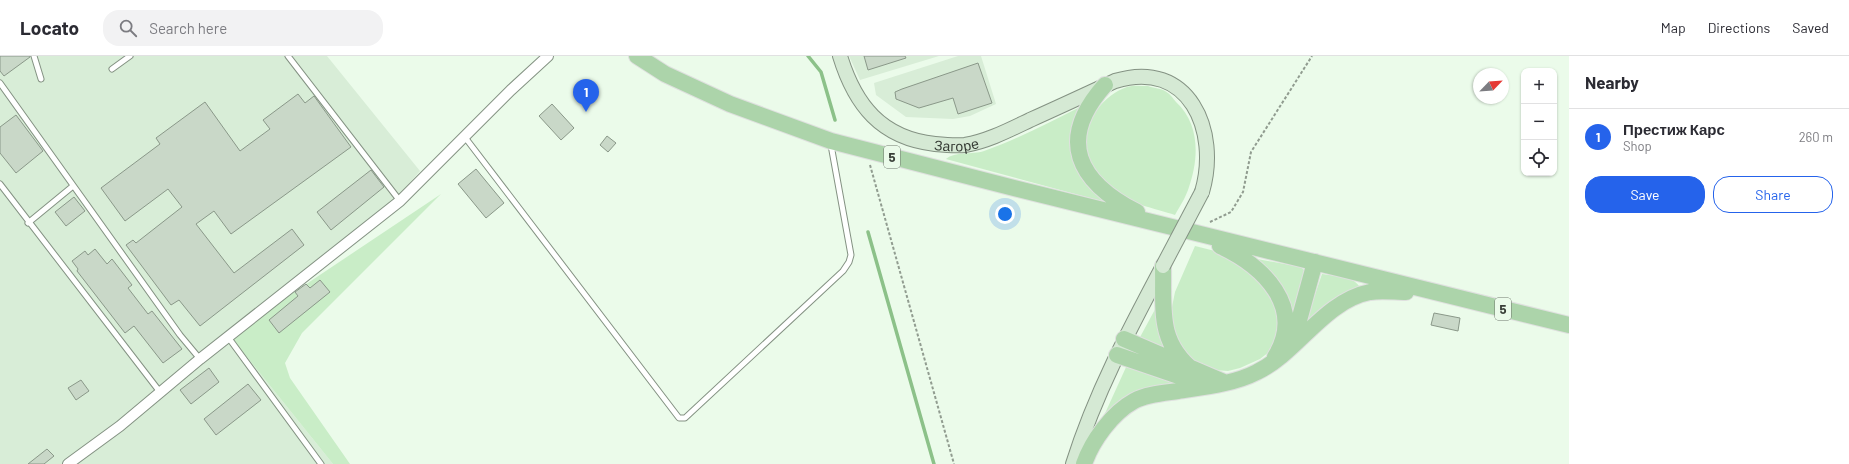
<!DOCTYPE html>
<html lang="en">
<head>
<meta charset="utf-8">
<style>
	body { margin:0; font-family:Barlow,sans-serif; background:#f2f2f3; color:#2b2b33 }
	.controls { position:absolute; right:12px; top:12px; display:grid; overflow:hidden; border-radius:8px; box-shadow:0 1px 3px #0004 }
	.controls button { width:36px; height:36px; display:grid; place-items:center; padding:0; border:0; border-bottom:1px solid #e1e1e2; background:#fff; color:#2b2b33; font:20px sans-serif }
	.compass { position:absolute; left:1473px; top:12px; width:36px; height:36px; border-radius:50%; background:#fff; box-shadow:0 1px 3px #0004; rotate:65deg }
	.you { position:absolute; left:1005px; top:158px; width:14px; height:14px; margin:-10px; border:3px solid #fff; border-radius:50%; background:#1a73e8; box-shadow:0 0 0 6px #1a73e833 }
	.badge { display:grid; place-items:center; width:26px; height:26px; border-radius:50%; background:#2563eb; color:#fff; font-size:13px; font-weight:700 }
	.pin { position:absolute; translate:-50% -33px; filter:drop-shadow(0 1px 2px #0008) }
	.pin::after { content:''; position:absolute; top:21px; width:14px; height:12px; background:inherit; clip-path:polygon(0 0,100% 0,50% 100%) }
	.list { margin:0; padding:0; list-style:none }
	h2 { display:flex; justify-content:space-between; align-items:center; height:52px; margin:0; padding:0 16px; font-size:17px }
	h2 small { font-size:13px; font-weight:400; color:#7c7c81 }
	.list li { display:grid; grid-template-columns:26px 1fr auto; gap:12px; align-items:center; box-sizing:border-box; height:56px; padding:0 16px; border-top:1px solid #e1e1e2 }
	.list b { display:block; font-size:15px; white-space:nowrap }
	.list p { margin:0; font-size:13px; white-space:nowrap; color:#7c7c81 }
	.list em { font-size:13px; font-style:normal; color:#7c7c81 }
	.actions { display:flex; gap:8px; padding:12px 16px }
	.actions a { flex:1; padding:9px 0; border:1px solid #2563eb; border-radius:16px; text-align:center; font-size:14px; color:#2563eb }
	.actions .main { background:#2563eb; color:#fff }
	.icon { flex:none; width:22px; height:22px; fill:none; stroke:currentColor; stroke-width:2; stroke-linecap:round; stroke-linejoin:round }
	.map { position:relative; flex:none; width:1569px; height:408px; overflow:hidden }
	header { display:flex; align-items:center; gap:24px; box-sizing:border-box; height:56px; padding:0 20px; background:#fff; border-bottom:1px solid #e1e1e2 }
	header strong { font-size:19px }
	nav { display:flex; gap:22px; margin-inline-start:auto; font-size:14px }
	.search { width:280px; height:36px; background:#f2f2f3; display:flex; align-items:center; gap:10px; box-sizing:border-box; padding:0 14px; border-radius:16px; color:#7c7c81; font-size:15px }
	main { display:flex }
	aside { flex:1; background:#fff }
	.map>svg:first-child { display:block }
	.built { fill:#d8edd7 }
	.green { fill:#c9edc7 }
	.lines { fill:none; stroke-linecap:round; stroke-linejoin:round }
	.stream { stroke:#8cc189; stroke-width:3.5 }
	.building { fill:#c9d8c8; stroke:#8a9889 }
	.lane-casing { stroke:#849283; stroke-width:7 }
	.street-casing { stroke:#849283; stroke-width:12 }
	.secondary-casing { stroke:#849283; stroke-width:16 }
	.primary-casing { stroke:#dfe0df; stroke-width:18 }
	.path { stroke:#919c90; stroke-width:2; stroke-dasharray:3 2; stroke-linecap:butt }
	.lane { stroke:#fff; stroke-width:5 }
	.street { stroke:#fff; stroke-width:10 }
	.secondary { stroke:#d5e9d4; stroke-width:14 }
	.primary { stroke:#acd4aa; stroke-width:16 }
	.secondary-bridge-casing { stroke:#849283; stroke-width:16; stroke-linecap:butt }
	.secondary-bridge { stroke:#d5e9d4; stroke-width:14 }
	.labels { text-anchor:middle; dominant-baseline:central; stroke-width:3.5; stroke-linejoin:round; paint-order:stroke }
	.shield { fill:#ebfbea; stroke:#6e776d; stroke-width:1 }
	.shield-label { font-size:13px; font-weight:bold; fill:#383e37 }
	.street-label { font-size:14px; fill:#383e37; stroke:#ebfbea }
</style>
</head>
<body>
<header>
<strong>Locato</strong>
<div class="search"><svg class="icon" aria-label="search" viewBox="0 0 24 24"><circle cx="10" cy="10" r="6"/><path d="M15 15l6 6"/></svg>Search here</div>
<nav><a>Map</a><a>Directions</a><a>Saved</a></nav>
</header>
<main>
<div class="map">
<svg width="1569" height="408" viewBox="0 0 1569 408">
	<rect width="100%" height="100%" fill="#ebfbea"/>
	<path class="built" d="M 0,0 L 327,0 L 420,115 L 399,139 L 231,281 L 333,408 L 0,408 Z
		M 849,0 L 939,0 L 860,24 Z
		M 958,0 L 981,0 L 996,48 L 970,60 L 953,63 L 906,61 L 876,39 L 874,27 Z"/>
	<path class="green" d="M 1148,30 C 1153,32 1160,32 1165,35 C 1169,37 1173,42 1176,46 C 1200,68 1199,102 1189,131 C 1186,141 1180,150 1175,159 C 1157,153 1123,146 1110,134 C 1105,129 1088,108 1087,102 C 1079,72 1099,41 1127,31 C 1133,29 1141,30 1148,30 Z
		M 1082,50 L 1074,76 L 1105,142 L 1101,145 L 946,103 C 955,95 972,99 984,95 C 1018,83 1050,66 1082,50 Z
		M 441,138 L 302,277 L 285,307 L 290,322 L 350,408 L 333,408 L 231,281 L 248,267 Z
		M 1195,190 L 1227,198 L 1248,210 L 1273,244 L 1280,266 L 1277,281 L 1269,296 L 1260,303 L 1240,312 L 1228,315 L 1215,314 L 1187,301 L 1176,282 L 1171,256 L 1175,236 Z
		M 1257,203 L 1301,211 L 1306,216 L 1291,267 Z
		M 1322,218 C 1333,220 1353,220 1359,230 L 1304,271 Z
		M 1159,246 L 1173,300 L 1139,283 Z
		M 1127,309 L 1188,328 L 1176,330 L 1097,375 Z"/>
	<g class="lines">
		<path class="stream" d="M 808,0 L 821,16 L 835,64
			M 868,176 L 934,408"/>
	</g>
	<path class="building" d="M 0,0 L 30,0 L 30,1 L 4,20 L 0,15 Z
		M 864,0 L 905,0 L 906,2 L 868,14 Z
		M 978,7 L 992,47 L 958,58 L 953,42 L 919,52 L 896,43 L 895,36 L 902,33 Z
		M 298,38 L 305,47 L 314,40 L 351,91 L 231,178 L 214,155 L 196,168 L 234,217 L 292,173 L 304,189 L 200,270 L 179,244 L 171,249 L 126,189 L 133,184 L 136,187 L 182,151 L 168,133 L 125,165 L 101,132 L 160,88 L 156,82 L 205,46 L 240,95 L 270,73 L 263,64 Z
		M 552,48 L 574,72 L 561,84 L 539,60 Z
		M 16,59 L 43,95 L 16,117 L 0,97 L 0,71 Z
		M 607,80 L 616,87 L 608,96 L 600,89 Z
		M 476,113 L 504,147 L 486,162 L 458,128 Z
		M 371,114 L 384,131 L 331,174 L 317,156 Z
		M 74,141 L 85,155 L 66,170 L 55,156 Z
		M 95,193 L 107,208 L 112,203 L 132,229 L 128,232 L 148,258 L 152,255 L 182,293 L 163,307 L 134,270 L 125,277 L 77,215 L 78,213 L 72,205 L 85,195 L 88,199 Z
		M 320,224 L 330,236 L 279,277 L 269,264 L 298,240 L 295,236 L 306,228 L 310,232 Z
		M 1434,257 L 1460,262 L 1458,275 L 1431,269 Z
		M 209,312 L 219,326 L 191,348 L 180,334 Z
		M 81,324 L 89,335 L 76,344 L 68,332 Z
		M 248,328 L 261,344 L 216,379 L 204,363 Z
		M 47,393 L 54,400 L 44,408 L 28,408 Z"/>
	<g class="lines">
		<g class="lane-casing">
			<path id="lane" d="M 34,0 L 41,23
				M 288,0 L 400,145
				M 112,13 L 130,0
				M 0,27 L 180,279 L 200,303
				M 464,80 L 679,362 L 685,362 L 843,215 L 849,206 L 851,199 L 831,89
				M 0,128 L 160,336
				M 28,167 L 73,130
				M 228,281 L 321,408"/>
		</g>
		<g class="street-casing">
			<path id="street" d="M 68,408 L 120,370 L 200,303 L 400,145 L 511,34 L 548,0"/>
		</g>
		<g class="secondary-casing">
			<g id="secondary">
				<path id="s1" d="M 840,0 C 855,49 881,82 935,88 C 945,89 955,90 965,89 C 988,85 1009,74 1030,64 C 1059,51 1087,38 1115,25 C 1189,2 1220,75 1202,136"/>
				<path d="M 1073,408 C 1095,338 1129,274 1163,210"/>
			</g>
		</g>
		<g class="primary-casing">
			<path id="primary" d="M 637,0 L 665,18 L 730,48 L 831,85 L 1014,132 L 1569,269
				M 1105,29 C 1056,84 1078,126 1137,156
				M 1220,190 C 1263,210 1306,251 1275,301
				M 1163,210 C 1164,253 1157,286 1194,315
				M 1124,283 L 1224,326
				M 1292,290 L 1315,206
				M 1117,299 L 1196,326
				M 1084,408 C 1092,385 1112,357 1134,345 C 1147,338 1164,337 1178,335 C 1204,331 1234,328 1257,316 C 1298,296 1324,245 1370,236 C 1382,234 1395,236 1406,236"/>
		</g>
		<path class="path" d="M 870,109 L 954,408
			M 1210,166 L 1231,156 L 1243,136 L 1251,96 L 1312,0"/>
		<use href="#lane" class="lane"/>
		<use href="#street" class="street"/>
		<use href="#secondary" class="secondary"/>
		<use href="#primary" class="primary"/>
		<g class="secondary-bridge-casing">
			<path id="secondary-bridge" d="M 1163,210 L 1202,136"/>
		</g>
		<use href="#secondary-bridge" class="secondary-bridge"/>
	</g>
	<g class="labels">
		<g class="shield">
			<rect x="884" y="90" width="16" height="22" rx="3"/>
			<rect x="1495" y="242" width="16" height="22" rx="3"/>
		</g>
		<g class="shield-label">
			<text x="892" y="101">5</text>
			<text x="1503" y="253">5</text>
		</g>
		<g class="street-label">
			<text stroke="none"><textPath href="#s1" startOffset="160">Загоре</textPath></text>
		</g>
	</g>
</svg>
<div class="controls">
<button>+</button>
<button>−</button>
<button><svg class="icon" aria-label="locate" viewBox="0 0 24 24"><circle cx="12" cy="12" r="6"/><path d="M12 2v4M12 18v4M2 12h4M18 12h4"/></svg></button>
</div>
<svg class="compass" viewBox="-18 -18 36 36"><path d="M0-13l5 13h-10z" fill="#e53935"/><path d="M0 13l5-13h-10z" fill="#7c7c81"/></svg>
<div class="you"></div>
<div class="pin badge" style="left:586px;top:56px">1</div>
</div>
<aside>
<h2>Nearby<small></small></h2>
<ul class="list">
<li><span class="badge">1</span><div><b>Престиж Карс</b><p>Shop</p></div><em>260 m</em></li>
</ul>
<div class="actions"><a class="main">Save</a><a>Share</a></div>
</aside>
</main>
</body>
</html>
